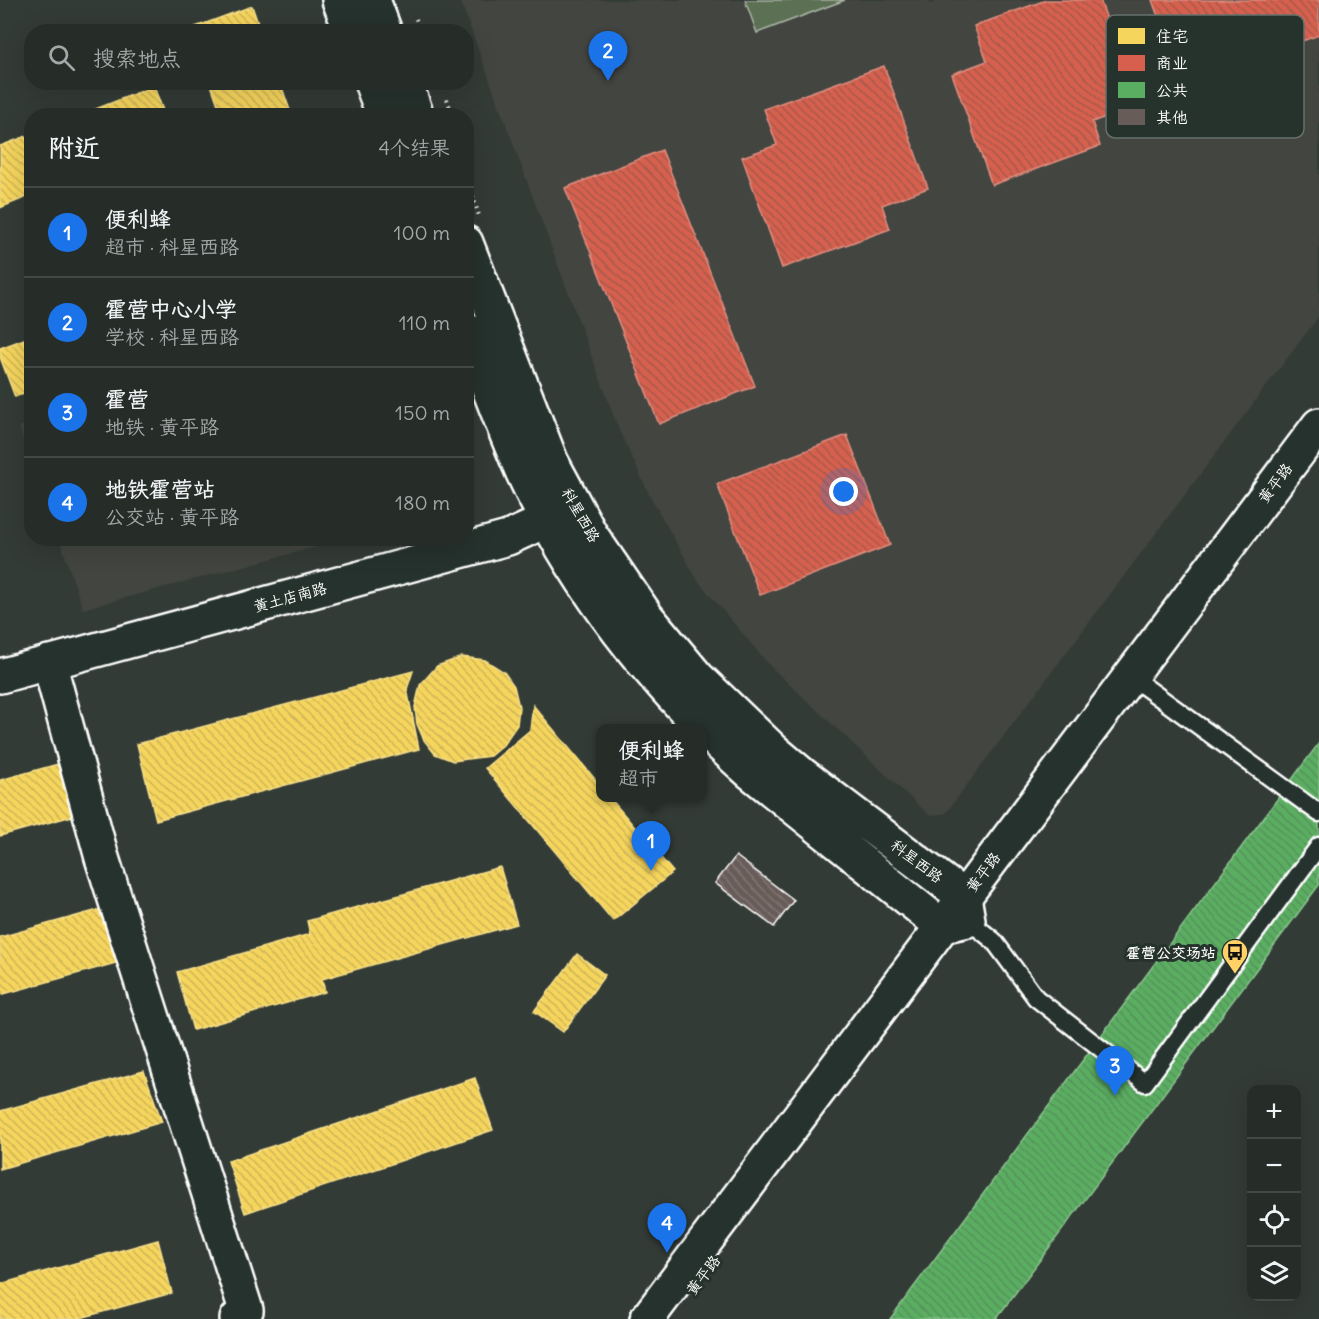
<!DOCTYPE html>
<html lang="zh">
<head>
<meta charset="utf-8">
<style>
	body { margin:0; font-family:Delius,"LXGW WenKai TC",sans-serif; background:#2e3430; color:#f1f3f6 }
	.controls { position:absolute; right:18px; bottom:18px; display:grid; overflow:hidden; border-radius:12px; box-shadow:0 6px 24px #0002 }
	.controls button { width:54px; height:54px; display:grid; place-items:center; padding:0; border:0; border-bottom:2px solid #424845; background:#262c28; color:#f1f3f6; font:30px sans-serif }
	.you { position:absolute; left:844px; top:492px; width:21px; height:21px; margin:-15px; border:4px solid #fff; border-radius:50%; background:#1a73e8; box-shadow:0 0 0 9px #1a73e833 }
	.badge { display:grid; place-items:center; width:39px; height:39px; border-radius:50%; background:#1a73e8; color:#fff; font-size:20px; font-weight:700 }
	.pin { position:absolute; translate:-50% -50px; filter:drop-shadow(0 2px 3px #0008) }
	.pin::after { content:''; position:absolute; top:32px; width:21px; height:18px; background:inherit; clip-path:polygon(0 0,100% 0,50% 100%) }
	.popup { position:absolute; left:596px; top:724px; width:111px; height:78px; box-sizing:border-box; display:grid; place-content:center; border-radius:12px; background:#262c28; filter:drop-shadow(0 2px 4px #0005); font-size:20px; white-space:nowrap; color:#a4a7a8 }
	.popup b { font-size:22px; color:#f1f3f6 }
	.popup::after { content:''; position:absolute; left:50%; top:100%; margin-left:-12px; border:12px solid transparent; border-top-color:#262c28 }
	.list { margin:0; padding:0; list-style:none }
	h2 { display:flex; justify-content:space-between; align-items:center; height:78px; margin:0; padding:0 24px; font-size:26px }
	h2 small { font-size:20px; font-weight:400; color:#a4a7a8 }
	.list li { display:grid; grid-template-columns:39px 1fr auto; gap:18px; align-items:center; box-sizing:border-box; height:90px; padding:0 24px; border-top:2px solid #424845 }
	.list b { display:block; font-size:22px; white-space:nowrap }
	.list p { margin:0; font-size:20px; white-space:nowrap; color:#a4a7a8 }
	.list em { font-size:20px; font-style:normal; color:#a4a7a8 }
	.icon { flex:none; width:33px; height:33px; fill:none; stroke:currentColor; stroke-width:2; stroke-linecap:round; stroke-linejoin:round }
	.map { position:relative; flex:none; width:1319px; height:1319px; overflow:hidden }
	.search { position:absolute; background:#262c28; box-shadow:0 6px 24px #0002; left:24px; top:24px; width:450px; height:66px; display:flex; align-items:center; gap:15px; box-sizing:border-box; padding:0 21px; border-radius:24px; color:#a4a7a8; font-size:22px }
	.panel { position:absolute; background:#262c28; box-shadow:0 6px 24px #0002; left:24px; top:108px; width:450px; height:438px; border-radius:24px }
	.map>svg:first-child { display:block }
	.built { fill:#434540 }
	.park { fill:#5b7053; stroke:#adb8a9; stroke-width:1.5 }
	.homes { fill:url(#homes-back-hatch); stroke:#f9e28d; stroke-width:1.5 }
	.shops { fill:url(#shops-back-hatch); stroke:#e29082; stroke-width:1.5 }
	.public { fill:url(#public-back-hatch); stroke:#8cc690; stroke-width:1.5 }
	.building { fill:url(#building-back-hatch); stroke:#fff; stroke-width:1.5 }
	.lines { fill:none; stroke-linecap:round; stroke-linejoin:round }
	.service-casing { stroke:#fff; stroke-width:21 }
	.minor-casing { stroke:#fff; stroke-width:38 }
	.tertiary-casing { stroke:#fff; stroke-width:38 }
	.secondary-casing { stroke:#fff; stroke-width:38 }
	.path { stroke:#fff; stroke-width:4; stroke-dasharray:1.5 4.5; stroke-linecap:butt }
	.service { stroke:#26332d; stroke-width:16 }
	.minor { stroke:#26332d; stroke-width:33 }
	.tertiary { stroke:#26332d; stroke-width:33 }
	.secondary { stroke:#26332d; stroke-width:33 }
	.labels { text-anchor:middle; dominant-baseline:central; stroke-width:6; stroke-linejoin:round; paint-order:stroke }
	.street-label { font-size:15px; fill:#fff; stroke:#26332d }
	.poi-label { font-size:15px; font-weight:bold; fill:#fff; stroke:#26332d; text-anchor:end }
	.key { fill:#26332d; stroke:#67706c; stroke-width:1.5 }
	.key-label { font-size:16px; fill:#fff }
</style>
</head>
<body>
<div class="map">
<svg width="1319" height="1319" viewBox="0 0 1319 1319">
	<defs>
		<pattern id="homes-back-hatch" width="6" height="6" patternUnits="userSpaceOnUse" patternTransform="scale(1.5)"><rect width="6" height="6" fill="#f6d55c"/><path d="M-1 5l2 2M0 0l6 6M5-1l2 2" fill="none" stroke="#ccb358"/></pattern>
		<pattern id="shops-back-hatch" width="6" height="6" patternUnits="userSpaceOnUse" patternTransform="scale(1.5)"><rect width="6" height="6" fill="#d6604d"/><path d="M-1 5l2 2M0 0l6 6M5-1l2 2" fill="none" stroke="#a6594d"/></pattern>
		<pattern id="public-back-hatch" width="6" height="6" patternUnits="userSpaceOnUse" patternTransform="scale(1.5)"><rect width="6" height="6" fill="#5aae61"/><path d="M-1 5l2 2M0 0l6 6M5-1l2 2" fill="none" stroke="#56915b"/></pattern>
		<pattern id="building-back-hatch" width="6" height="6" patternUnits="userSpaceOnUse" patternTransform="scale(1.5)"><rect width="6" height="6" fill="#685c58"/><path d="M-1 5l2 2M0 0l6 6M5-1l2 2" fill="none" stroke="#7f7471"/></pattern>
	</defs>
	<rect width="100%" height="100%" fill="#333b36"/>
	<filter id="ink" filterUnits="userSpaceOnUse"><feTurbulence type="fractalNoise" baseFrequency=".0167" numOctaves="2"/><feDisplacementMap in="SourceGraphic" scale="12" xChannelSelector="R" yChannelSelector="G"/><feConvolveMatrix kernelMatrix="1 2 1 2 8 2 1 2 1" color-interpolation-filters="sRGB"/></filter>
	<g filter="url(#ink)">
		<path class="built" d="M 460,0 L 929,0 L 930,4 L 939,0 L 1319,0 L 1319,316 L 946,813 L 930,816 L 770,666 L 698,581 L 651,498 L 619,430 Z
			M 31,422 L 32,422 L 31,462 L 19,427 Z
			M 59,538 L 346,538 L 346,539 L 83,609 Z"/>
		<path class="park" d="M 745,0 L 845,0 L 757,33 Z"/>
		<path class="homes" d="M 252,6 L 261,32 L 191,32 L 190,29 Z
			M 210,82 L 280,82 L 292,116 L 222,116 Z
			M 154,86 L 165,116 L 78,116 Z
			M 32,134 L 32,195 L 0,208 L 0,146 Z
			M 32,336 L 32,390 L 15,397 L 0,357 L 0,348 Z
			M 462,657 L 485,660 L 504,672 L 514,686 L 519,707 L 517,725 L 503,745 L 490,756 L 453,761 L 435,754 L 424,740 L 417,724 L 415,707 L 420,685 L 437,666 Z
			M 413,671 L 407,689 L 419,749 L 156,820 L 137,744 Z
			M 533,705 L 600,785 L 600,798 L 610,798 L 673,872 L 613,921 L 485,768 L 530,730 Z
			M 62,763 L 76,815 L 0,836 L 0,780 Z
			M 500,867 L 517,924 L 322,979 L 325,992 L 193,1030 L 177,972 L 310,934 L 307,921 Z
			M 102,909 L 116,963 L 0,995 L 0,937 Z
			M 577,954 L 605,975 L 563,1032 L 534,1011 Z
			M 144,1071 L 162,1122 L 0,1169 L 0,1111 Z
			M 475,1078 L 493,1130 L 245,1213 L 228,1161 Z
			M 158,1240 L 172,1293 L 77,1319 L 0,1319 L 0,1284 Z"/>
		<path class="shops" d="M 1046,0 L 1100,0 L 1138,105 L 1092,122 L 1100,146 L 992,185 L 952,74 L 987,61 L 974,26 Z
			M 1152,0 L 1319,0 L 1319,35 L 1291,45 L 1299,68 L 1191,108 Z
			M 884,66 L 928,188 L 882,205 L 890,229 L 782,268 L 742,157 L 777,145 L 764,109 Z
			M 662,150 L 755,386 L 659,424 L 565,188 Z
			M 847,435 L 890,545 L 760,595 L 717,484 Z"/>
		<path class="public" d="M 1319,743 L 1319,885 L 996,1319 L 890,1319 Z"/>
		<path class="building" d="M 736,856 L 794,900 L 774,927 L 715,883 Z"/>
		<g class="lines">
			<g class="service-casing">
				<path id="service" d="M 1130,676 L 1319,813
					M 968,920 L 994,941 L 1036,998 L 1145,1083 L 1319,846"/>
			</g>
			<g class="minor-casing">
				<path id="minor" d="M 49,662 L 102,858 L 246,1310 L 237,1319"/>
			</g>
			<g class="tertiary-casing">
				<path id="tertiary" d="M 339,0 L 351,32
					M 373,0 L 385,32
					M 371,82 L 384,116
					M 405,82 L 417,116
					M 466,243 L 551,461 L 591,535 L 647,617 L 698,678 L 772,749 L 804,776 L 964,897 L 968,920 L 942,926 L 750,772 C 654,687 577,590 523,473 C 502,426 485,377 466,329
					M 0,676 L 508,538 L 565,512"/>
			</g>
			<g class="secondary-casing">
				<path id="secondary" d="M 647,1319 L 1319,425"/>
			</g>
			<path class="path" d="M 416,19 L 422,32
				M 447,99 L 453,116
				M 466,173 L 479,216"/>
			<use href="#service" class="service"/>
			<use href="#minor" class="minor"/>
			<use href="#tertiary" class="tertiary"/>
			<use href="#secondary" class="secondary"/>
		</g>
	</g>
	<defs>
		<g id="bus-pin" transform="scale(1.35)"><path d="M0 17L-7.5 6A9.5 9.5 0 1 1 7.5 6Z" fill="#ffd166" stroke="#26332d"/><path d="M-5-6H5V4H4V6H2V4H-2V6H-4V4H-5ZM-3.5-4V0h7V-4ZM-3.5 1.2v1.5H-2V1.2ZM2 1.2v1.5H3.5V1.2Z" fill="#111"/></g>
	</defs>
	<g fill-rule="evenodd">
		<use href="#bus-pin" x="1235" y="952"/>
	</g>
	<g class="labels">
		<g class="street-label">
			<text transform="translate(1275 483) rotate(-53)">黄平路</text>
			<text transform="translate(581 515) rotate(60)">科星西路</text>
			<text transform="translate(290 597) rotate(-15)">黄土店南路</text>
			<text transform="translate(917 861) rotate(37)">科星西路</text>
			<text transform="translate(983 872) rotate(-53)">黄平路</text>
			<text transform="translate(703 1275) rotate(-53)">黄平路</text>
		</g>
		<g class="poi-label">
			<text x="1216" y="952">霍营公交场站</text>
		</g>
	</g>
	<rect x="1106" y="15" width="198" height="123" rx="9" class="key"/>
	<rect x="1118" y="28" width="27" height="16" fill="#f6d55c"/>
	<rect x="1118" y="55" width="27" height="16" fill="#d6604d"/>
	<rect x="1118" y="82" width="27" height="16" fill="#5aae61"/>
	<rect x="1118" y="109" width="27" height="16" fill="#685c58"/>
	<g class="key-label">
		<text x="1156" y="42">住宅</text>
		<text x="1156" y="69">商业</text>
		<text x="1156" y="96">公共</text>
		<text x="1156" y="123">其他</text>
	</g>
</svg>
<div class="controls">
<button>+</button>
<button>−</button>
<button><svg class="icon" aria-label="locate" viewBox="0 0 24 24"><circle cx="12" cy="12" r="6"/><path d="M12 2v4M12 18v4M2 12h4M18 12h4"/></svg></button>
<button><svg class="icon" aria-label="layers" viewBox="0 0 24 24"><path d="M12 4l9 5-9 5-9-5zM3 14l9 5 9-5"/></svg></button>
</div>
<div class="you"></div>
<div class="pin badge" style="left:651px;top:871px">1</div>
<div class="popup"><b>便利蜂</b>超市</div>
<div class="pin badge" style="left:608px;top:81px">2</div>
<div class="pin badge" style="left:1115px;top:1096px">3</div>
<div class="pin badge" style="left:667px;top:1253px">4</div>
<div class="search"><svg class="icon" aria-label="search" viewBox="0 0 24 24"><circle cx="10" cy="10" r="6"/><path d="M15 15l6 6"/></svg>搜索地点</div>
<section class="panel">
<h2>附近<small>4个结果</small></h2>
<ul class="list">
<li><span class="badge">1</span><div><b>便利蜂</b><p>超市 · 科星西路</p></div><em>100 m</em></li>
<li><span class="badge">2</span><div><b>霍营中心小学</b><p>学校 · 科星西路</p></div><em>110 m</em></li>
<li><span class="badge">3</span><div><b>霍营</b><p>地铁 · 黄平路</p></div><em>150 m</em></li>
<li><span class="badge">4</span><div><b>地铁霍营站</b><p>公交站 · 黄平路</p></div><em>180 m</em></li>
</ul>
</section>
</div>
</body>
</html>
